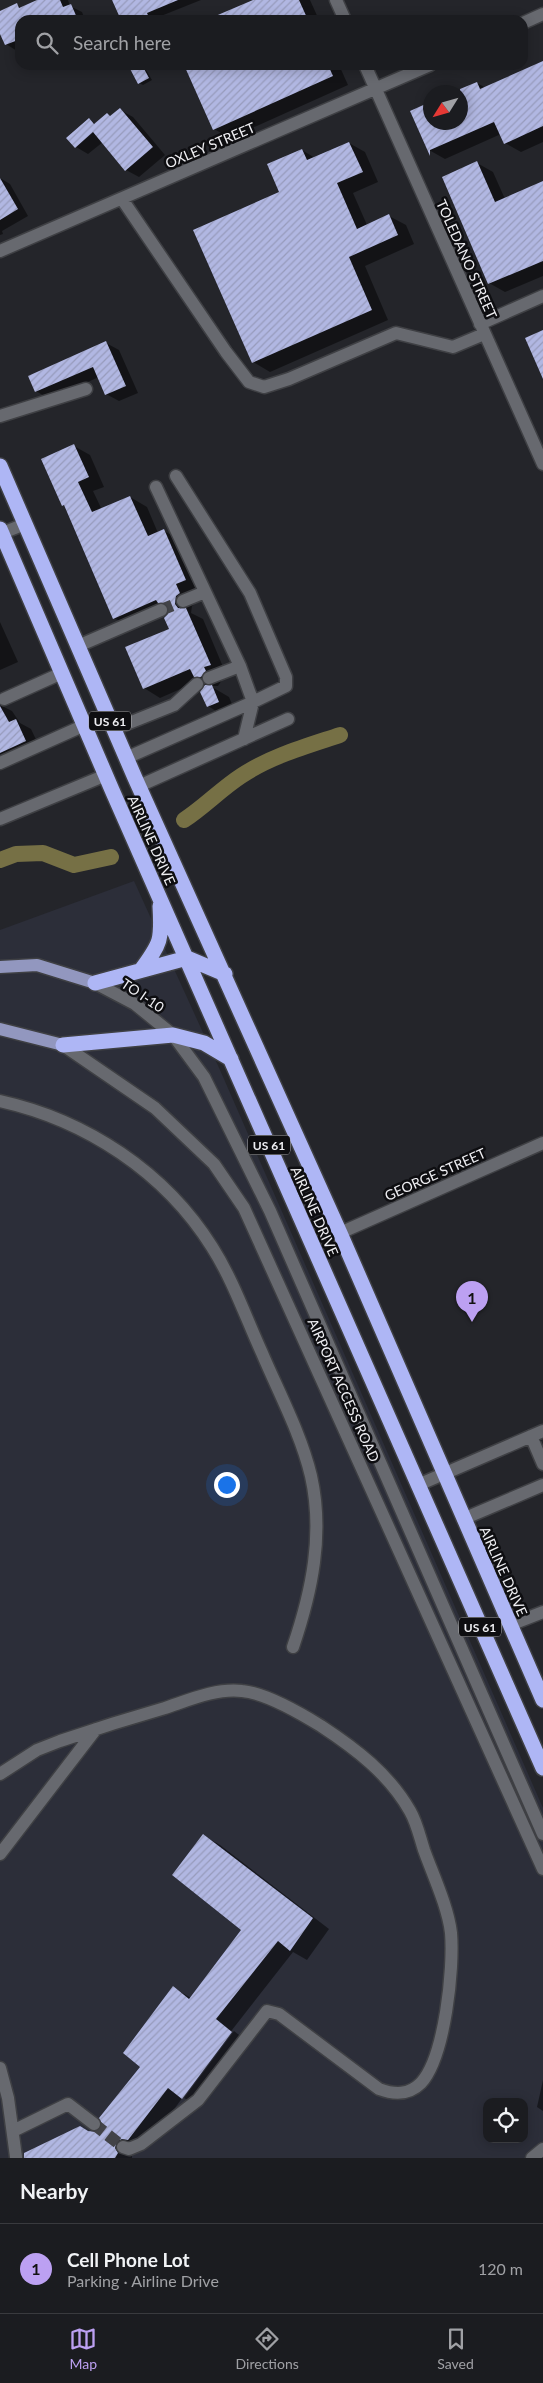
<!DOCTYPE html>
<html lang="en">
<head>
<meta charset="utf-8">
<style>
	body { margin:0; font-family:Lato,sans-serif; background:#28292d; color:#f1f3f6 }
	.controls { position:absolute; right:15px; bottom:15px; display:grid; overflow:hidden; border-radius:10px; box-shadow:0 2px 12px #0003 }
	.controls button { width:45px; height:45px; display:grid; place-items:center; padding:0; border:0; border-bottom:1px solid #393a3e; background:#1b1c20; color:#f1f3f6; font:25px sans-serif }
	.compass { position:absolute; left:423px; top:85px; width:45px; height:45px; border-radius:50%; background:#1b1c20; box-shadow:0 2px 12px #0003; rotate:233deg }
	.you { position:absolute; left:226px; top:1484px; width:18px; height:18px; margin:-12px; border:4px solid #fff; border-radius:50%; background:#1a73e8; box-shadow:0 0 0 8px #1a73e833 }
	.badge { display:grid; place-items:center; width:32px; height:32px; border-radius:50%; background:#bca0f2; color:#111; font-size:16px; font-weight:700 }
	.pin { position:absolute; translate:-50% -41px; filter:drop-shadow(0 1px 2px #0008) }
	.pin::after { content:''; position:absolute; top:26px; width:18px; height:15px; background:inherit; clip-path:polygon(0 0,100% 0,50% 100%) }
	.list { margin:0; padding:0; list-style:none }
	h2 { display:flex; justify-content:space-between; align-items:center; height:65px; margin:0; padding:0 20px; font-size:21px }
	h2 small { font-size:16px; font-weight:400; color:#a0a1a5 }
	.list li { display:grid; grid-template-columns:32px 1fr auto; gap:15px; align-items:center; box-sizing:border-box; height:90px; padding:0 20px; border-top:1px solid #393a3e }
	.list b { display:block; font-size:19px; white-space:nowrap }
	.list p { margin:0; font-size:16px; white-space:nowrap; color:#a0a1a5 }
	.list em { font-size:16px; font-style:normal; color:#a0a1a5 }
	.icon { flex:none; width:28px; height:28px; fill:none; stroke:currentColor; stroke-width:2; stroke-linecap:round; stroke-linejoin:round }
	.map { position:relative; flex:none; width:543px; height:2158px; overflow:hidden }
	.search { position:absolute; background:#1b1c20; box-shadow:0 2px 12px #0003; left:15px; right:15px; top:15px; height:55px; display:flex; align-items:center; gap:12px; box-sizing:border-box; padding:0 18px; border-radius:15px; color:#a0a1a5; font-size:19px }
	.sheet { height:155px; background:#1b1c20 }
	nav { display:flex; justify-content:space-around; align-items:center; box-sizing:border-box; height:70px; border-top:1px solid #393a3e; background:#1b1c20; font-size:14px; color:#a0a1a5 }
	nav a { display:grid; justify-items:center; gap:2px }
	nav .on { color:#bca0f2 }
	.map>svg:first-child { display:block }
	.built { fill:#2c2e39; fill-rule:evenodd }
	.shadow { fill:#0007 }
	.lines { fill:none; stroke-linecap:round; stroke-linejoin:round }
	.canal { stroke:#767045; stroke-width:16 }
	.building { fill:url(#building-hatch) }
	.minor-tunnel { stroke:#424348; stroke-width:12; stroke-dasharray:12 6; stroke-linecap:butt }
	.minor-casing { stroke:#3f4044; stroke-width:15 }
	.major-casing { stroke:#3f4044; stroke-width:15 }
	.highway-casing { stroke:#3f4044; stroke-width:18 }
	.minor { stroke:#67696f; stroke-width:12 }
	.major { stroke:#9297bf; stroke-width:12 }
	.highway { stroke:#aeb6f5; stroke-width:15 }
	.labels { text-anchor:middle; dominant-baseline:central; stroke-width:5; stroke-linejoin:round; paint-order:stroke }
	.shield { fill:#0e0e11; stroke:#acacaf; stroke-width:1 }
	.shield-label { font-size:12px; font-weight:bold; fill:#efeff3 }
	.street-label { font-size:14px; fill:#efeff3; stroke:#0e0e11 }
</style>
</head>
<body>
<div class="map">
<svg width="543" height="2158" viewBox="0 0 543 2158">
	<defs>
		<pattern id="building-hatch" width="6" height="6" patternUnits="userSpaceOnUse" patternTransform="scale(1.25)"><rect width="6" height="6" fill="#b1b7e2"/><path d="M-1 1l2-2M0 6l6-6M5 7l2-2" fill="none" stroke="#979bbc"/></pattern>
	</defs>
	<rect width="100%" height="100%" fill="#24252a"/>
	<path class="built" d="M 134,881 L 220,1070 L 543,1808 L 543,2158 L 0,2158 L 0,930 ZM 487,2102 L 524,2102 L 524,2139 L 487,2139 Z"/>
	<path class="shadow" d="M 40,0 L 68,0 L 70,6 L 82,12 L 85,20 L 20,20 L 20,49 L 17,51 L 6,44 L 0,31 L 0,12 L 17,5 L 22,8 Z
		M 114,0 L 201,0 L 156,18 L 157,20 L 124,20 Z
		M 256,0 L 310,0 L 319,20 L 224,20 Z
		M 543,63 L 543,142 L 521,152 L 505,143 L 501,134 L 445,159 L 429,150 L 412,112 L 430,103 L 430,122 L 460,122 L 460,92 L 455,92 L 477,83 L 486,88 Z
		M 130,65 L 143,65 L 152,80 L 143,85 L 139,83 Z
		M 185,65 L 339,65 L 348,85 L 230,138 L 214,129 Z
		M 120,110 L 133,117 L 165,155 L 139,177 L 126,170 L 103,142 L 88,154 L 76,147 L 89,120 L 96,124 Z
		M 349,143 L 365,152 L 378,182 L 353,193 L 367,225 L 389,216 L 406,225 L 414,244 L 365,266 L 388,320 L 270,372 L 253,362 L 281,193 L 302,150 L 315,158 Z
		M 477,163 L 493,172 L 505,199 L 543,183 L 543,276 L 505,292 L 489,283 L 443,177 Z
		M 0,178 L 10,184 L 28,216 L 2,231 L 3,234 L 0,235 Z
		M 106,343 L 119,350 L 138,393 L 119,401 L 106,394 L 99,377 L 49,399 L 36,391 Z
		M 74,446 L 90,455 L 104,487 L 93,491 L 102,510 L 130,497 L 147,507 L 158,533 L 164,531 L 180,540 L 201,589 L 192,593 L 196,603 L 192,606 L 191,613 L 203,619 L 226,674 L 220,676 L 222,680 L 218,686 L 211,686 L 201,680 L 160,698 L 144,688 L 171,630 L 169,610 L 130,627 L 114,618 L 66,507 L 63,505 Z
		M 0,622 L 18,662 L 0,670 Z
		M 212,687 L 229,697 L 235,711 L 224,716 L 208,706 Z
		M 0,705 L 12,711 L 20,723 L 31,729 L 41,750 L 0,769 Z
		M 204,1836 L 220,1845 L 329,1929 L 307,1960 L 293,1952 L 232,2030 L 145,2149 L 138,2148 L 132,2154 L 132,2158 L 25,2158 L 89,2133 L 98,2132 L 142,2067 L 174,1988 L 191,1998 L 243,1930 Z
		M 234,2031 L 248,2042 L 200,2107 L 184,2098 Z
		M 543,2080 L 543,2111 L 537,2107 Z"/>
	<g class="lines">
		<path class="canal" d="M 184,820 C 204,807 221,789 241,776 C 271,756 307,746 340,735
			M 0,860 L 16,854 L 43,853 L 74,865 L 111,857"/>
	</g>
	<path class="building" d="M 37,0 L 60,0 L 63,7 L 71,4 L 78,20 L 20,20 L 20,31 L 15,33 L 18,40 L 5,45 L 0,34 L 0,11 L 17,3 L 19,8 Z
		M 112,0 L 178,0 L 147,13 L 150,20 L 121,20 Z
		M 253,0 L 299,0 L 308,20 L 206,20 Z
		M 543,61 L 543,126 L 504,144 L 494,122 L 430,150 L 430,156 L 410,111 L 430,102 L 430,122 L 460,122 L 460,89 L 477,82 L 480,89 Z
		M 128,65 L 142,65 L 149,78 L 138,84 Z
		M 184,65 L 328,65 L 333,76 L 213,130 Z
		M 120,108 L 153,147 L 125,171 L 93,132 L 75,148 L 66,138 L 89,118 L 94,124 L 107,113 L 110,116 Z
		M 349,142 L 363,172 L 337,183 L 357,229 L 389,214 L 398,235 L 349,257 L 372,310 L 252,363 L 193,230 L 279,192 L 267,164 L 302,149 L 307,160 Z
		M 477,161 L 495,202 L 543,181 L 543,261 L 488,284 L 442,177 Z
		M 0,178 L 18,209 L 0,220 Z
		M 543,330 L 543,379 L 525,338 Z
		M 106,341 L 126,386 L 105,395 L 93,367 L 35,392 L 28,376 Z
		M 74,444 L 89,477 L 78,482 L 92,512 L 130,496 L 148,536 L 164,529 L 186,580 L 176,584 L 180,593 L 176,596 L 175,604 L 178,608 L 186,608 L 211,665 L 204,667 L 206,671 L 201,677 L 194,677 L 190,669 L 143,689 L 125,647 L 169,629 L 164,618 L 168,614 L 169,607 L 165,603 L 158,603 L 156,600 L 113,619 L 64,505 L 62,506 L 41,459 Z
		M 205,685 L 212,685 L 219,702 L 207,707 L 200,692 Z
		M 0,706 L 9,722 L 16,719 L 26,741 L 0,753 Z
		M 203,1834 L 313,1918 L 290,1951 L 278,1941 L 216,2019 L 232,2032 L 182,2099 L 168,2088 L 128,2140 L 122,2139 L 117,2141 L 115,2148 L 118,2153 L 115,2158 L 24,2158 L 24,2153 L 80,2126 L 88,2131 L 97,2132 L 100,2129 L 102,2125 L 99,2118 L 140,2067 L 123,2053 L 173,1986 L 189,1999 L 241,1930 L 172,1875 Z"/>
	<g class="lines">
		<path class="minor-tunnel" d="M 161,610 L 183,601
			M 94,2124 L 123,2147"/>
		<g class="minor-casing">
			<path id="minor" d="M 336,0 L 345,20
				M 523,23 L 543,14
				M 365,65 L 543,464
				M 122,199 L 226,352 L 249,382 L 264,387 L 289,379 L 396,333 L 453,347 L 484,334
				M 0,251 L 430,65
				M 480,324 L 543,296
				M 0,416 L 86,389
				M 176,476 L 250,593 L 286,677 L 286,686 L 253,702 L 244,739
				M 0,534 L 25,524
				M 183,601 L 205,592
				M 78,646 L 161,610
				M 209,678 L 240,666
				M 4,699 L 62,673
				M 114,729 L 174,705 L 197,684
				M 126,758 L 253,702 L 240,666 L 156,487
				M 0,763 L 85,725
				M 139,786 L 288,719
				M 0,819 L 106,775
				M 95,983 L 135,1004 L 173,1035 L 204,1077 L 270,1211 L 543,1834
				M 63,1045 L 155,1108 L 214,1164 L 244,1208 L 543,1869
				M 0,1101 C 86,1120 165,1172 212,1247 C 233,1280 246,1318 262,1353 C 279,1393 301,1434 311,1476 C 324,1534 312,1591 293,1647
				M 340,1233 L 543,1143
				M 531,1436 L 543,1464
				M 418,1485 L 543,1431
				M 463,1519 L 543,1485
				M 510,1625 L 543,1612
				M 0,1774 L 37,1750 L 60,1741 C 95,1729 130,1718 165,1708 C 189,1700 216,1688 242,1691 C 266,1693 300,1713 321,1726 C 356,1749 389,1774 410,1811 C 417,1823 420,1838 424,1850 C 433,1875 448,1907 451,1933 C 454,1968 445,2057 421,2083 C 409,2095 395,2095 379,2089 L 279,2014 L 267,2011 L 198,2100 L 141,2144 L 129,2149 L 123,2147
				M 0,1854 L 96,1729
				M 0,2068 L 8,2098 L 16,2157
				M 13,2131 L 68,2104 L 94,2124
				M 532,2158 L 543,2149"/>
		</g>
		<g class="major-casing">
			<path id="major" d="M 0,967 L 37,965 L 95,983
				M 0,1029 L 63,1045"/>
		</g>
		<g class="highway-casing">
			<path id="highway" d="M 0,466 L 135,778 L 340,1233 L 543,1700
				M 0,529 L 112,790 L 543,1768
				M 141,970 C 161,943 162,940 160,906
				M 95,983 L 187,958 L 225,974
				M 63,1045 L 173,1035 L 204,1043 L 231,1059"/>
		</g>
		<use href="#minor" class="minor"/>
		<use href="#major" class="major"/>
		<use href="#highway" class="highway"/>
	</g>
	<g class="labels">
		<g class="shield">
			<rect x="89" y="711.5" width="42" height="19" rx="4"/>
			<rect x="248" y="1135.5" width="42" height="19" rx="4"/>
			<rect x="459" y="1617.5" width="42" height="19" rx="4"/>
		</g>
		<g class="shield-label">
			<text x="110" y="721">US 61</text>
			<text x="269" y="1145">US 61</text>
			<text x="480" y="1627">US 61</text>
		</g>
		<g class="street-label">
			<text transform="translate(210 145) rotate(-23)">OXLEY STREET</text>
			<text transform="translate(467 259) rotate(66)">TOLEDANO STREET</text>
			<text transform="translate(152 840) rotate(66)">AIRLINE DRIVE</text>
			<text transform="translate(143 995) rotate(34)">TO I-10</text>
			<text transform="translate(435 1174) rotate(-24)">GEORGE STREET</text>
			<text transform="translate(315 1211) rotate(66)">AIRLINE DRIVE</text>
			<text transform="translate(344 1390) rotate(66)">AIRPORT ACCESS ROAD</text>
			<text transform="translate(504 1571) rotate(66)">AIRLINE DRIVE</text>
		</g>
	</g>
</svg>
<div class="controls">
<button><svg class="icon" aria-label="locate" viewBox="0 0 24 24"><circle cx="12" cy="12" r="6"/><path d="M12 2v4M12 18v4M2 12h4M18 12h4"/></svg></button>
</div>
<svg class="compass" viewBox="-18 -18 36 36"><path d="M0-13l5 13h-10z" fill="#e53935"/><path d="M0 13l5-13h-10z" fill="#a0a1a5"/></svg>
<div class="you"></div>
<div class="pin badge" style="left:472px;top:1322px">1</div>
<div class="search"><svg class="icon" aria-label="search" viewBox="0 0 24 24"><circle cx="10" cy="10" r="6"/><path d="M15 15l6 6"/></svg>Search here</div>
</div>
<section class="sheet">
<h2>Nearby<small></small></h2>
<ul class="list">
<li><span class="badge">1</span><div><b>Cell Phone Lot</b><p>Parking · Airline Drive</p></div><em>120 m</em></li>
</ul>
</section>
<nav>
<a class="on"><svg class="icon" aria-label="map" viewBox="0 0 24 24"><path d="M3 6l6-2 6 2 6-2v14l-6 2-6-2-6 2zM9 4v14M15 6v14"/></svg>Map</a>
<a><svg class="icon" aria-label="directions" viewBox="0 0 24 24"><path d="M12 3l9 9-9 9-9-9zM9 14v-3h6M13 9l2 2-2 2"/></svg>Directions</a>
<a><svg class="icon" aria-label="saved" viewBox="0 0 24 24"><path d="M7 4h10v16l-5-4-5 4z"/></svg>Saved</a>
</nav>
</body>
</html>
